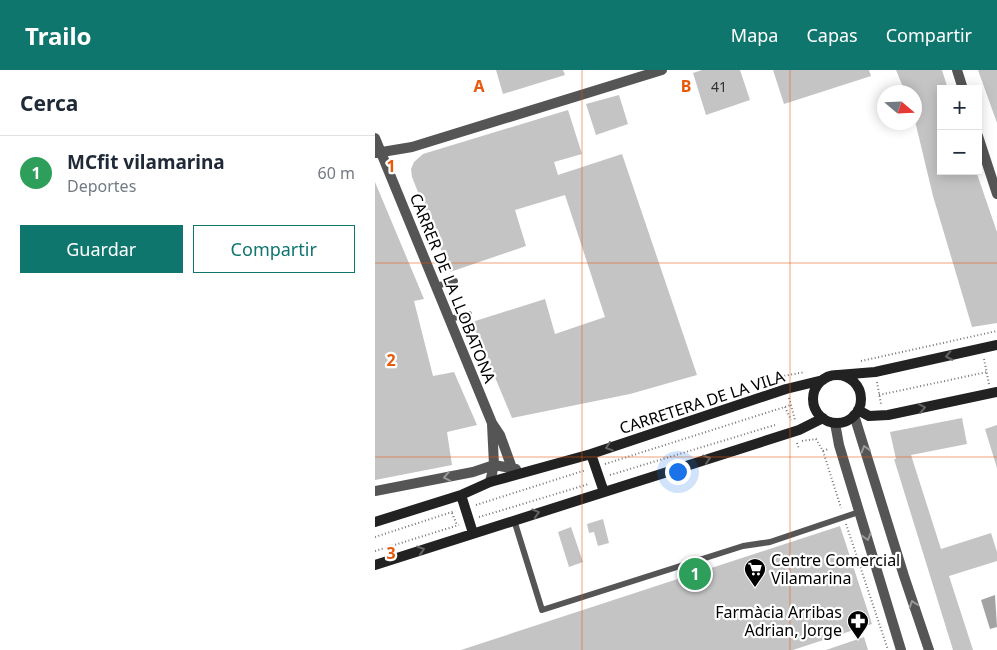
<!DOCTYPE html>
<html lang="es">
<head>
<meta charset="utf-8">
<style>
	body { margin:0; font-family:"Noto Sans",sans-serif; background:#f6f6f7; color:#1f2937 }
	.controls { position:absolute; right:15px; top:15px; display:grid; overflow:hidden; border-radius:0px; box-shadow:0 2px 12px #0003 }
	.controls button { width:45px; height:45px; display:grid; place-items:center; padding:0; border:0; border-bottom:1px solid #e0e1e3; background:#fff; color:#1f2937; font:25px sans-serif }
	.compass { position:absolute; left:502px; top:15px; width:45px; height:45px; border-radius:50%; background:#fff; box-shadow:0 2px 12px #0003; rotate:109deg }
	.you { position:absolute; left:302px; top:401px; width:18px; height:18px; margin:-12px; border:4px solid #fff; border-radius:50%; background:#1a73e8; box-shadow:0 0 0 8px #1a73e833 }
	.badge { display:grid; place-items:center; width:32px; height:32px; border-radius:50%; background:#0f766e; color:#fff; font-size:16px; font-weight:700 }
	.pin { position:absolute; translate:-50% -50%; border:2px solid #fff; box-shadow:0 1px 5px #0006 }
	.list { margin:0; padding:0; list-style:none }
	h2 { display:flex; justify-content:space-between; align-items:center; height:65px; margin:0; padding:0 20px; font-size:21px }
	h2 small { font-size:16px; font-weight:400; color:#747a83 }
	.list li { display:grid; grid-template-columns:32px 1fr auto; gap:15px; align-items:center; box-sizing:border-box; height:75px; padding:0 20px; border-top:1px solid #e0e1e3 }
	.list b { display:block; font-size:19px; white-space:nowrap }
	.list p { margin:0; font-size:16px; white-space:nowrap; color:#747a83 }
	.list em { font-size:16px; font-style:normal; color:#747a83 }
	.actions { display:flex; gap:10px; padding:15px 20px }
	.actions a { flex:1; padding:11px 0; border:1px solid #0f766e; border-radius:0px; text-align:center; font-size:18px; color:#0f766e }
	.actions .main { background:#0f766e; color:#fff }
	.map { position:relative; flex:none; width:622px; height:580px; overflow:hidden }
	header { display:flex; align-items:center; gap:30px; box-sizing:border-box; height:70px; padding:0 25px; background:#0f766e; color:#fff }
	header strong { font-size:24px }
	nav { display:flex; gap:28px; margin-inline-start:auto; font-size:18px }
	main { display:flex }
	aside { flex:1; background:#fff }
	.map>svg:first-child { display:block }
	.water { fill:#a3a3a3 }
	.building { fill:#c4c4c4 }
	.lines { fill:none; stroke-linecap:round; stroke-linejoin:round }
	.path { stroke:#777; stroke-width:2; stroke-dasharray:1 2.5; stroke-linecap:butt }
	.lane { stroke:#555; stroke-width:6 }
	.street { stroke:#555; stroke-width:10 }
	.secondary { stroke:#222; stroke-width:10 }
	.oneway { stroke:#646464 }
	.oneway2 { stroke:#999 }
	.grid { fill:none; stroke:#e8590c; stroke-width:1; stroke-opacity:0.55 }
	.labels { text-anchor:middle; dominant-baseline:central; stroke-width:4.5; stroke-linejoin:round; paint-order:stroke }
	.number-label { font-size:14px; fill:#313131 }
	.street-label { font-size:16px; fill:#000; stroke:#fff }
	.poi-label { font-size:16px; fill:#000; stroke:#fff; text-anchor:start }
	.grid-label { font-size:16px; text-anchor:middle; font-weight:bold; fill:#e8590c; stroke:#fff; stroke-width:4.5; stroke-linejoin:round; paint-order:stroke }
</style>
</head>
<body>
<header>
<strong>Trailo</strong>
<nav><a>Mapa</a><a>Capas</a><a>Compartir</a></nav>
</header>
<main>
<aside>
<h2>Cerca<small></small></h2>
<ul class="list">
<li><span class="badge" style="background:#2e9e5b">1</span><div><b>MCfit vilamarina</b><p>Deportes</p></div><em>60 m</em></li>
</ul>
<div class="actions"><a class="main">Guardar</a><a>Compartir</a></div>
</aside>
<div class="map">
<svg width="622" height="580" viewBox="0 0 622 580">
	<rect width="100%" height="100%" fill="#fff"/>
	<path class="water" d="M 620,525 L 622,557 L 615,559 L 606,530 Z"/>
	<path class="building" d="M 121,0 L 188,0 L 190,5 L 128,24 Z
		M 327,0 L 365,0 L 375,30 L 331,45 L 318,3 Z
		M 398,0 L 494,0 L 496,6 L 409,34 Z
		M 521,0 L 567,0 L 573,19 L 566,19 L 566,101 L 601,101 L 622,162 L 622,253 L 597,257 L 558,126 L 540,51 L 540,22 L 530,22 Z
		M 603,0 L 622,0 L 622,53 Z
		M 244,25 L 253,54 L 221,65 L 211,34 Z
		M 193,40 L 207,84 L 179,92 L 183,105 L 247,84 L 322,305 L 255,324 L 137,348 L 97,252 L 170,229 L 180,264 L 230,247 L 190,125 L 140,140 L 151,176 L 75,202 L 37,107 L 36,99 L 39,92 L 48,84 Z
		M 0,112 L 49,229 L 39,231 L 58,306 L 79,302 L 102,355 L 72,362 L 77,395 L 0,410 Z
		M 587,348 L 592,374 L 536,385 L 566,479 L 616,463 L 622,482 L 622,491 L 574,506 L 598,580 L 578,580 L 519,389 L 521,389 L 515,362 Z
		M 622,355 L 622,398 L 610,359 Z
		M 228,449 L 234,473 L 223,476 L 219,462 L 214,463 L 212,454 Z
		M 465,456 L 497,554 L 418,580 L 86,580 Z
		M 196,457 L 208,492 L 194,497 L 183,462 Z
		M 489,567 L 493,580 L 451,580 Z"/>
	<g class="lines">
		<path class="path" d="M 609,289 L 614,314
			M 486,291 L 622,261
			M 404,311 L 403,307 L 430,302
			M 502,312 L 506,334
			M 504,325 L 612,302
			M 414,328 L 420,350
			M 410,337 L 416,350
			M 427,371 L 441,369 L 448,381 L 453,379
			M 422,373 L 424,379
			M 448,381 L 466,438
			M 230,394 L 416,335
			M 235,405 L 400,355
			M 101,435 L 211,400
			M 77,443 L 82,455
			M 104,447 L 214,414
			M 471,454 L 513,580
			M 0,467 L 80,441
			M 0,481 L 84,455"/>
		<path class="lane" d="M 61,216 L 80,211
			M 75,249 L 94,244
			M 139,450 L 167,540 L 368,476 L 395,472 L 484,442"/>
		<path class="street" d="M 582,0 L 588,19
			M 603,66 L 622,124
			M 0,68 L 117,353 L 125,365 L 137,398
			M 1,83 L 37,77 L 287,0
			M 479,345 L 529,506 L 554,580
			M 460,353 L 464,375 L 526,580
			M 115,412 L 119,395 L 117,354
			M 0,421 L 98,402 L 119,395 L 141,399"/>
		<path class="secondary" d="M 463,305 L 500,302 L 622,275
			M438 329a24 24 0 1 1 48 0a24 24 0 1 1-48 0Z
			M 483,340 L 494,346 L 513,345 L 622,322
			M 216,384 L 229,422
			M 86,425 L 98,463
			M 0,452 L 86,425 L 115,412 L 216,384 L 411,319 L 448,310
			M 0,495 L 424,360 L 448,348"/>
	</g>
	<defs><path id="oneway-chevron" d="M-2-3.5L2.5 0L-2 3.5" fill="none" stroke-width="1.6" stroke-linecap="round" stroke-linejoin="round" transform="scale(1.25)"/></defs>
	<g class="oneway">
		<use href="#oneway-chevron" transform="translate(574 286) rotate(168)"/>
		<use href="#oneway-chevron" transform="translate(547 338) rotate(-11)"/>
		<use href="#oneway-chevron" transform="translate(234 377) rotate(161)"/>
		<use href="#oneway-chevron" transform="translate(332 389) rotate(-18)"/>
		<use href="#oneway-chevron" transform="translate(161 443) rotate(-17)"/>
		<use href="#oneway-chevron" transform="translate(46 480) rotate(-18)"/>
	</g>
	<g class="oneway2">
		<use href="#oneway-chevron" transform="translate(490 379) rotate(-107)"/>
		<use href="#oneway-chevron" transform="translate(72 407) rotate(169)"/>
		<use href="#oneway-chevron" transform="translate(492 467) rotate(73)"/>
		<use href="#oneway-chevron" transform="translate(538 534) rotate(-109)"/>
	</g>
	<path class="grid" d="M 207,0 L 207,580M 415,0 L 415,580M 0,193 L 622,193M 0,387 L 622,387"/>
	<defs>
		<g id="supermarket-pin" transform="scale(1.125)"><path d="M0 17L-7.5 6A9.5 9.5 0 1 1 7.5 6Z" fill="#000" stroke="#fff"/><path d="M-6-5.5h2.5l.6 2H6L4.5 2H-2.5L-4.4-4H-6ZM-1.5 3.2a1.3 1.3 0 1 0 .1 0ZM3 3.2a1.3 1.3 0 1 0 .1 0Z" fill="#fff"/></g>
		<g id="pharmacy-pin" transform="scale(1.125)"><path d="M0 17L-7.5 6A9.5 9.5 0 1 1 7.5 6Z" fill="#000" stroke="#fff"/><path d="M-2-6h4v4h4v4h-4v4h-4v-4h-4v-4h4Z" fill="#fff"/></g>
	</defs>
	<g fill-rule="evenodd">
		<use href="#supermarket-pin" x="380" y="499"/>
		<use href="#pharmacy-pin" x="483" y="551"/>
	</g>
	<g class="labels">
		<g class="number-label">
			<text x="344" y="16">41</text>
		</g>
		<g class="street-label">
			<text transform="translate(78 218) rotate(68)">CARRER DE LA LLOBATONA</text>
			<text transform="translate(327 332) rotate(-18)">CARRETERA DE LA VILA</text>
		</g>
		<g class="poi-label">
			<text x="396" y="490">Centre Comercial<tspan x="396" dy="18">Vilamarina</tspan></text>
			<text x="467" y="542" text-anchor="end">Farmàcia Arribas<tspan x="467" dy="18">Adrian, Jorge</tspan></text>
		</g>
	</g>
	<g class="grid-label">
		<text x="104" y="22">A</text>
		<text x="311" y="22">B</text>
		<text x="16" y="102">1</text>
		<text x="16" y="296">2</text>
		<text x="16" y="489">3</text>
	</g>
</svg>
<div class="controls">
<button>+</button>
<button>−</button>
</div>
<svg class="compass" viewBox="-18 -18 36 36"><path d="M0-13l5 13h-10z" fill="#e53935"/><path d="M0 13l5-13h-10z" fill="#747a83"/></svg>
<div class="you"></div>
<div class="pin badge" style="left:320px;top:504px;background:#2e9e5b">1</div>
</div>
</main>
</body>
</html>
